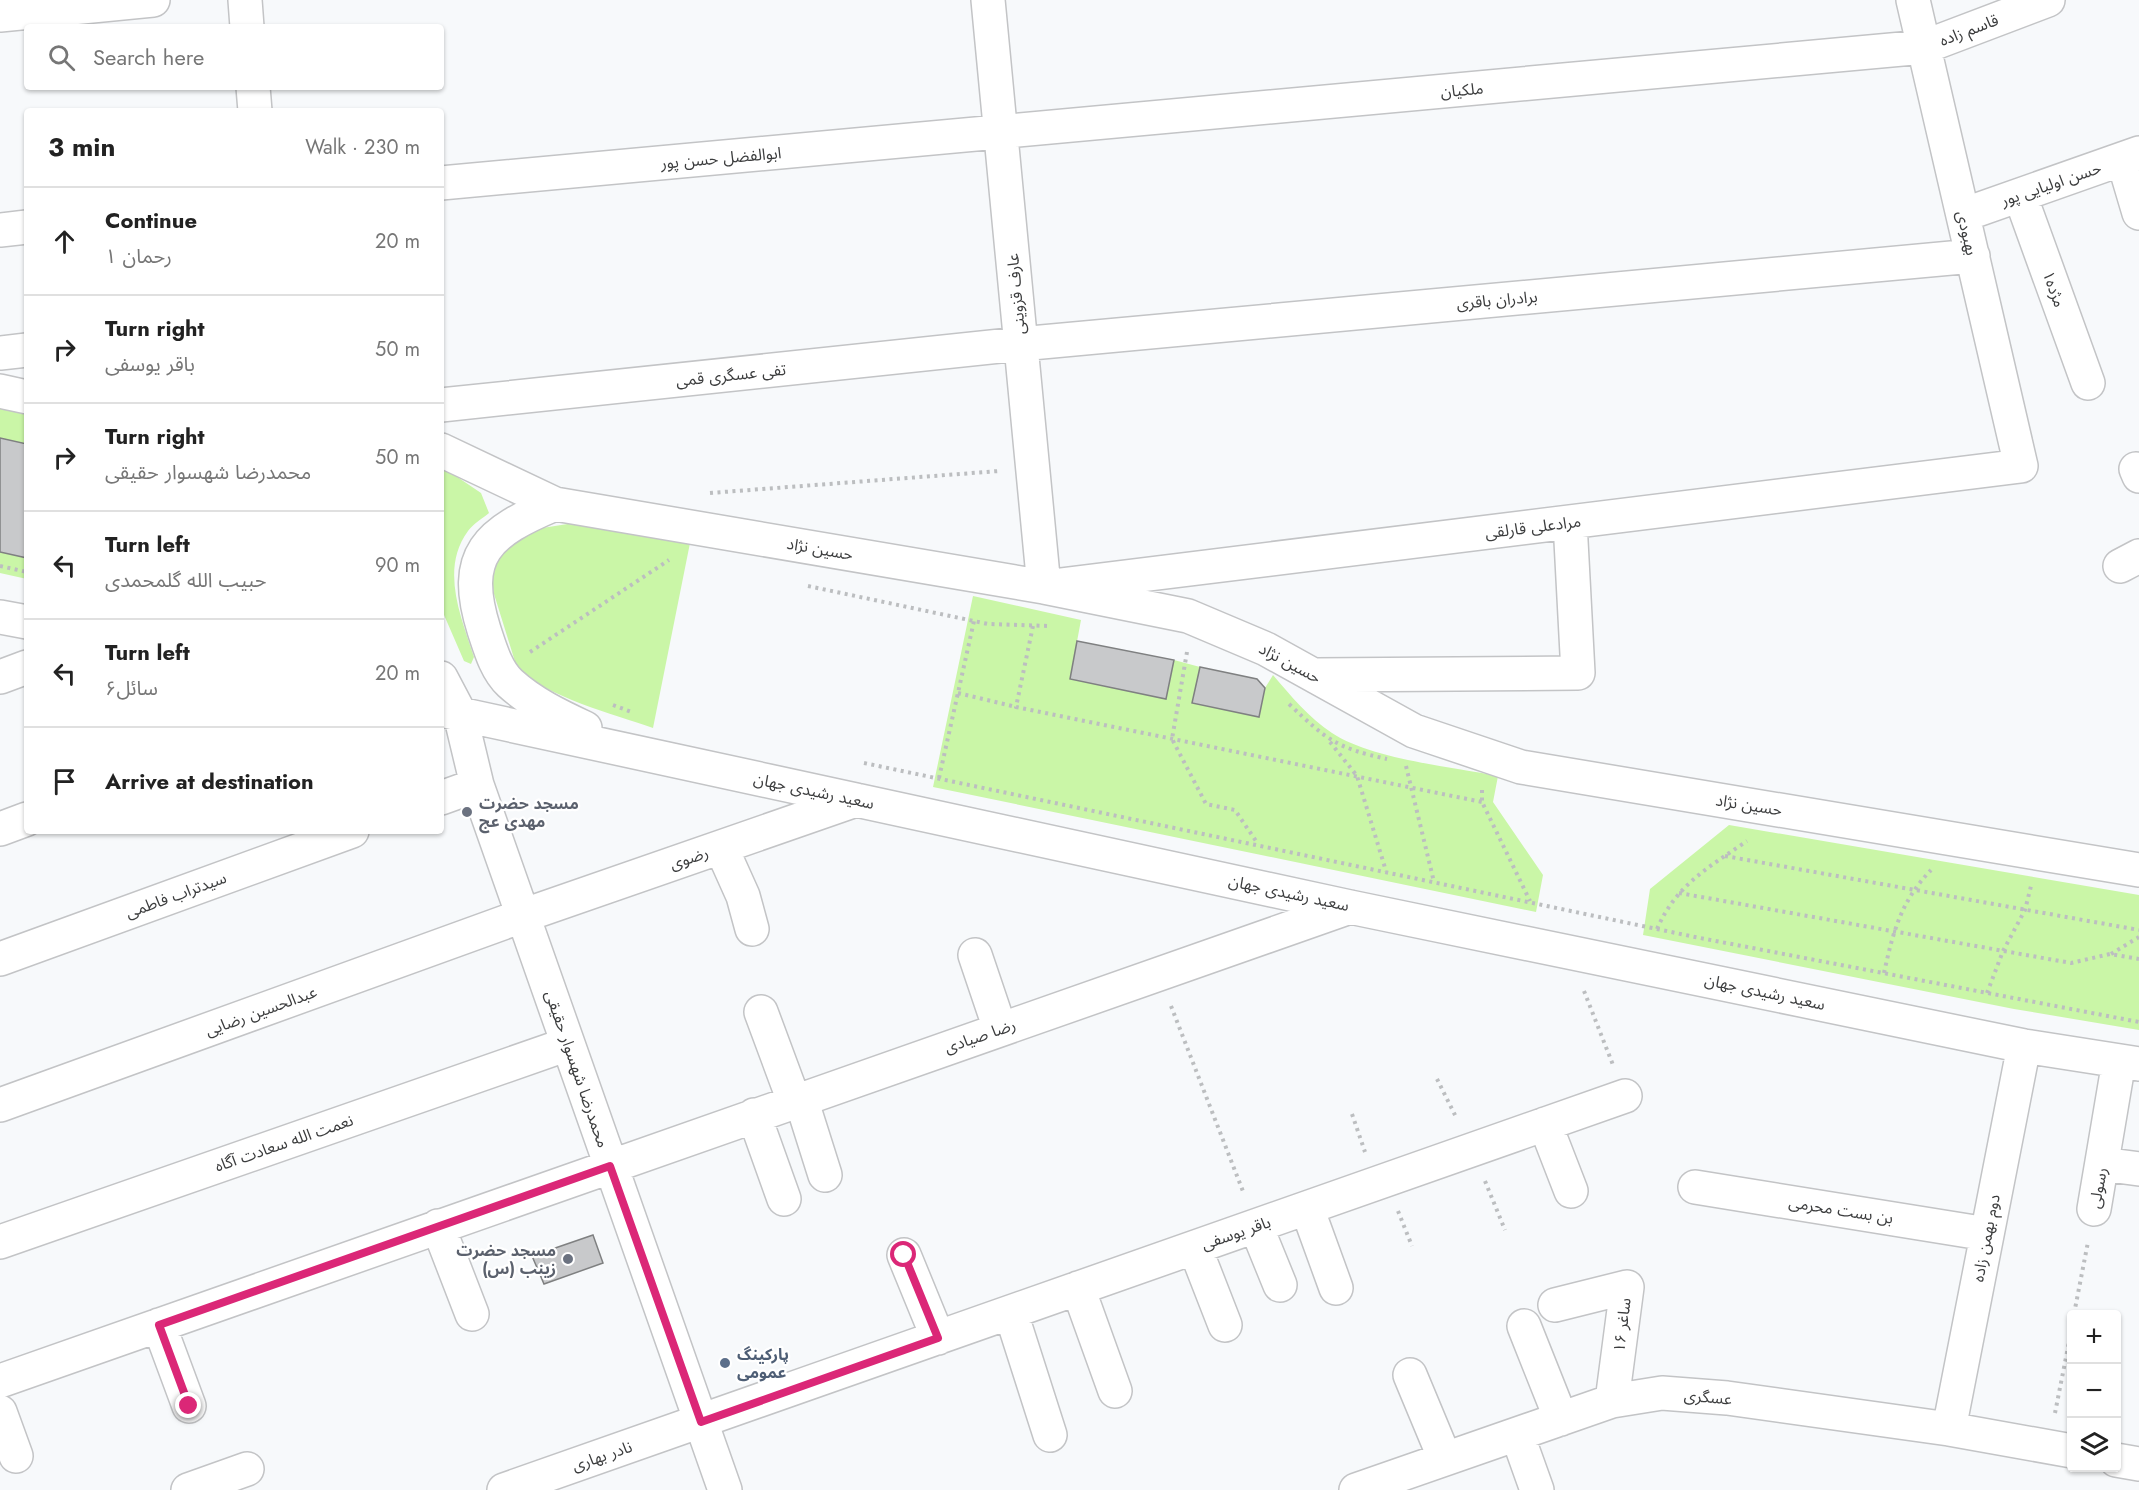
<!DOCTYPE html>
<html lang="en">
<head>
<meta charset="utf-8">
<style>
	body { margin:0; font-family:Jost,"Noto Sans Arabic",sans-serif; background:#f2f2f2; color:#222 }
	.controls { position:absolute; right:18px; bottom:18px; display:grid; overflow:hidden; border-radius:6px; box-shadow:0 2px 4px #0004 }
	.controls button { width:54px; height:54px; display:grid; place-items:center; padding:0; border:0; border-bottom:2px solid #e0e0e0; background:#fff; color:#222; font:30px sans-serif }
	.stop { position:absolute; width:18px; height:18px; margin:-14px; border:4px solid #db2777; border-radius:50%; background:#fff }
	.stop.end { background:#db2777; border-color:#fff; box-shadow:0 2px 6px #0008 }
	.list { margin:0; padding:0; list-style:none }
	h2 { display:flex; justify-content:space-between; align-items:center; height:78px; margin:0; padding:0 24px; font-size:26px }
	h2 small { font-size:20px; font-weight:400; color:#767676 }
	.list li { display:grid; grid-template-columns:39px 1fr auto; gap:18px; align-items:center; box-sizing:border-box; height:108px; padding:0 24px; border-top:2px solid #e0e0e0 }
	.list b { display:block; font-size:22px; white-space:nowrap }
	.list p { margin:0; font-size:20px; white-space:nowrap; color:#767676 }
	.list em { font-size:20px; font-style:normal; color:#767676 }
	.icon { flex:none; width:33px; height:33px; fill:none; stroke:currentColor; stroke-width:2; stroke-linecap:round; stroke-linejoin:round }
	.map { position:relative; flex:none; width:2139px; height:1490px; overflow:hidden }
	.search { position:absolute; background:#fff; box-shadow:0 2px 4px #0004; left:24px; top:24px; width:420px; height:66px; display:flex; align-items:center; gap:15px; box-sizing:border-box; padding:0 21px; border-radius:6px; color:#767676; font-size:22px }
	.panel { position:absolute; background:#fff; box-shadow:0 2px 4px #0004; left:24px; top:108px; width:420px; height:726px; border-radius:6px }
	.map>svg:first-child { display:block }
	.green { fill:#caf6a7 }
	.building { fill:#c8c9cb; stroke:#7f8081; stroke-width:1.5 }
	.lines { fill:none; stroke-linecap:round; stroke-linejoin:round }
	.minor-casing { stroke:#c3c4c6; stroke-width:36 }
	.path { stroke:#bcbec0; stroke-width:4; stroke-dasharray:3 4.5; stroke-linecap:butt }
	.minor { stroke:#fff; stroke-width:33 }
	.route { stroke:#db2777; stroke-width:8 }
	.worship-dot { fill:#6b7280; stroke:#fff; stroke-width:2 }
	.service-dot { fill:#5c6f8a; stroke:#fff; stroke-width:2 }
	.labels { text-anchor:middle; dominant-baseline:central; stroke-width:4.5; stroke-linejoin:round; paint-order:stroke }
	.street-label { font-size:16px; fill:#3c3d3e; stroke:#fff }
	.worship-label { font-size:16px; font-weight:bold; fill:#5b616d; stroke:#fff; text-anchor:start }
	.service-label { font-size:16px; font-weight:bold; fill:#4e5e75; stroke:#fff; text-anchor:start }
</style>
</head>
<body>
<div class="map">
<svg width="2139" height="1490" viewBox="0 0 2139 1490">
	<rect width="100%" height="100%" fill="#f7f9fb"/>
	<path class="green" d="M 0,403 L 27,409 L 27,579 L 0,573 Z
		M 441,466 L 481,493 L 489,513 C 483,518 473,524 468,531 C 440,569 461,617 474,657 L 471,664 L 464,661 L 441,608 Z
		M 580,522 L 691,538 L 653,728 C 613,714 547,697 517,668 L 494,594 L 491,575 L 503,547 L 536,529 Z
		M 973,596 L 1081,620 L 1070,679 L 1166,699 L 1174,660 L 1200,667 L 1192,703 L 1259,717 L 1265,688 L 1273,675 C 1291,696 1309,718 1332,733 C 1371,759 1452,767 1498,776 L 1493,802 L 1543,875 L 1536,912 L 933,787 Z
		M 1729,825 L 2139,895 L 2139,1030 L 2014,1009 L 1643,935 L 1650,889 Z"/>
	<path class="building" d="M 0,438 L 27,444 L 27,558 L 0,552 Z
		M 1077,641 L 1174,660 L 1166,699 L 1070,679 Z
		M 1200,667 L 1257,679 L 1265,688 L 1259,717 L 1192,703 Z
		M 593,1235 L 603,1263 L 544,1284 L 532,1256 Z"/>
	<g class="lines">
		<g class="minor-casing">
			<path id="minor" d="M 245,0 L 247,27
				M 988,0 L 1044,587 L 2021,466 L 1913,0
				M 0,15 L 153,0
				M 253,87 L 255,111
				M 2123,159 L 2139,213
				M 441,183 L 1924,47 L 2048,0
				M 2020,195 L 2088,383
				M 1963,215 L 2139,153
				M 0,230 L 27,227
				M 0,353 L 27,350
				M 0,391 L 27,397
				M 441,405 L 1020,344 L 1973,256
				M 441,450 L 555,504 L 1044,587 L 1188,616 L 1266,649 L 1414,731 L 1521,767 L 2139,870
				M 2136,469 L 2139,476
				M 555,504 C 488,532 460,554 484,630 C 490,648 496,670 510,683 C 532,703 559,716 585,728
				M 2120,566 L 2139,556
				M 0,617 L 27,622
				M 1317,675 L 1578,673 L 1570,522
				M 0,677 L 27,667
				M 441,678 L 460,714 L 477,785 L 725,1490
				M 441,710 L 1350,907 L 2024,1046 L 2139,1064
				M 441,798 L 477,785
				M 0,829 L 27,819
				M 721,847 L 743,896 L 752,929
				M 975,955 L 1000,1029
				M 0,959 L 352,831
				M 761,1012 L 794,1101
				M 801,1099 L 825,1175
				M 0,1105 L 522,916 L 856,800
				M 754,1115 L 784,1199
				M 1545,1124 L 1571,1191
				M 2102,1164 L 2139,1169
				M 1695,1187 L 1987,1234
				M 1307,1208 L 1336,1288
				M 2094,1209 L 2119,1061
				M 438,1226 L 472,1314
				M 1256,1226 L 1280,1285
				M 0,1242 L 568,1044
				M 1195,1248 L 1225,1325
				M 904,1255 L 938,1338
				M 1078,1288 L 1115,1391
				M 1555,1305 L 1627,1287 L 1612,1401
				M 1011,1313 L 1050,1435
				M 159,1325 L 189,1406
				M 1524,1326 L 1561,1419
				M 1410,1375 L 1445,1459
				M 0,1381 L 1350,907
				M 0,1412 L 16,1456
				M 1949,1429 L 2024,1046
				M 1517,1434 L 1537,1490
				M 2116,1460 L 2139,1464
				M 188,1490 L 247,1469
				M 504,1490 L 1625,1096
				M 1356,1490 L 1612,1401 L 1662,1393 L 1727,1398 L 1949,1429 L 2072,1451"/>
		</g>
		<path class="path" d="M 710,493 L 999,471
			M 0,566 L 27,572
			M 808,586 L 988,624 L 1049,626
			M 1033,626 L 1016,707 L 1482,802
			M 530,652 L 669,560
			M 1187,652 L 1172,739 L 1206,804 L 1235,810 L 1258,844
			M 958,693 L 1016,707
			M 1289,704 C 1326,739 1336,748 1387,759
			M 613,705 L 634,713
			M 1330,742 L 1357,776 L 1386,871
			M 864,763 L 1695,937 L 2139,1022
			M 1406,766 L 1434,882
			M 939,778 L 974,621
			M 1482,790 L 1482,802 L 1530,901
			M 1725,856 L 2139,930
			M 1679,893 L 2071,963 L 2110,954 L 2139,959
			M 1657,929 C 1676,885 1709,867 1747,841
			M 2111,954 L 2139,937
			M 1884,973 C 1893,932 1901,901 1931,870
			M 1584,991 L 1613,1065
			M 1987,993 L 2003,951 L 2025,910 L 2031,886
			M 1171,1006 L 1244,1194
			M 1437,1079 L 1457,1119
			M 1352,1114 L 1365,1152
			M 1485,1181 L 1505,1230
			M 1398,1211 L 1412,1246
			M 2074,1314 L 2088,1242
			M 2055,1413 L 2072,1327"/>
		<use href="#minor" class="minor"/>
	</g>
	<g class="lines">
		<path class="route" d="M 189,1406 L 159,1325 L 610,1166 L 701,1422 L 938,1338 L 904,1255"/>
	</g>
	<g class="worship-dot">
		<circle cx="467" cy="812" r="6"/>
		<circle cx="568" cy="1259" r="6"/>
	</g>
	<circle class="service-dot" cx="725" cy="1363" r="6"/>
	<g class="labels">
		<g class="street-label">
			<text transform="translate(1969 30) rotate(-21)">قاسم زاده</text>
			<text transform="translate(1462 90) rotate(-5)">ملکیان</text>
			<text transform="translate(721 158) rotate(-5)">ابوالفضل حسن پور</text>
			<text transform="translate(2051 184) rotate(-19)">حسن اولیایی پور</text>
			<text transform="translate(1967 233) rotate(77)">بهبودی</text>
			<text transform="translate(2054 289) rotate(70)">مژده۱</text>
			<text transform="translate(1016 294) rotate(-95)">عارف قزوینی</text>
			<text transform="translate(1497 300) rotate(-5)">برادران باقری</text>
			<text transform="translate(731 375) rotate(-6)">تفی عسگری قمی</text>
			<text transform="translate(1533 527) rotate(-7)">مرادعلی قارلقی</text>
			<text transform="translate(820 549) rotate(10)">حسین نژاد</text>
			<text transform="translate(1290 663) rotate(28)">حسین نژاد</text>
			<text transform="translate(814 791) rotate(12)">سعید رشیدی جهان</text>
			<text transform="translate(1749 805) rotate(9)">حسین نژاد</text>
			<text transform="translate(689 858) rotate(-19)">رضوی</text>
			<text transform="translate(1289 893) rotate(12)">سعید رشیدی جهان</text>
			<text transform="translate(176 895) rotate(-20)">سیدتراب فاطمی</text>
			<text transform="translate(1765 992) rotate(12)">سعید رشیدی جهان</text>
			<text transform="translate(261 1011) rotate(-20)">عبدالحسین رضایی</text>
			<text transform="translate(980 1036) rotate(-19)">رضا صیادی</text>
			<text transform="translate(577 1069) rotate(71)">محمدرضا شهسوار حقیقی</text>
			<text transform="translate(284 1143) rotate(-19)">نعمت الله سعادت آگاه</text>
			<text transform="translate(2098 1188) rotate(-80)">رسولی</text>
			<text transform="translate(1841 1210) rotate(9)">بن بست محرمی</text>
			<text transform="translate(1236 1233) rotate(-19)">باقر یوسفی</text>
			<text transform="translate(1986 1238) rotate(-79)">دوم بهمن زاده</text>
			<text transform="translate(1622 1325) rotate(-83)">ساغر ۱۶</text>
			<text transform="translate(1708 1397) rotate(5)">عسگری</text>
			<text transform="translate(602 1456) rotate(-19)">نادر بهاری</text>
		</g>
		<g class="worship-label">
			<text x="479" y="803">مسجد حضرت<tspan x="479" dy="18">مهدی عج</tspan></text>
			<text x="556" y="1250" text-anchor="end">مسجد حضرت<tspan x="556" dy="18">زینب (س)</tspan></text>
		</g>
		<g class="service-label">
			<text x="737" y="1354">پارکینگ<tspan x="737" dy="18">عمومی</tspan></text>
		</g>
	</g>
</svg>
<div class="controls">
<button>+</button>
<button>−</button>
<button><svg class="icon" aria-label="layers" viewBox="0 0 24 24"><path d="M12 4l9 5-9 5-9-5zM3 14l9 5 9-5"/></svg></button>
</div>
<div class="stop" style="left:904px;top:1255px"></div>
<div class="stop end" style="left:189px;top:1406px"></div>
<div class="search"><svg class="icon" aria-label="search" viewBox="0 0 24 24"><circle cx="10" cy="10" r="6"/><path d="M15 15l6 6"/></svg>Search here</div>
<section class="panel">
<h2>3 min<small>Walk · 230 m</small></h2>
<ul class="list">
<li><svg class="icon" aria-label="ahead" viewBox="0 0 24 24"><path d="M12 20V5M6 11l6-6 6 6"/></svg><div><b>Continue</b><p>رحمان ۱</p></div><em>20 m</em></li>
<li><svg class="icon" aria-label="right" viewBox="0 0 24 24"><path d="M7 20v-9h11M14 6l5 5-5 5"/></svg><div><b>Turn right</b><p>باقر یوسفی</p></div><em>50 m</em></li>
<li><svg class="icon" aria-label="right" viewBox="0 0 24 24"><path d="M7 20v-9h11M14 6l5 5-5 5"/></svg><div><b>Turn right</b><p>محمدرضا شهسوار حقیقی</p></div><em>50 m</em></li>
<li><svg class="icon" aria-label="left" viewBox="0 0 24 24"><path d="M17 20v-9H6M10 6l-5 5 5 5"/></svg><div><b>Turn left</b><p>حبیب الله گلمحمدی</p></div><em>90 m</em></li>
<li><svg class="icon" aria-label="left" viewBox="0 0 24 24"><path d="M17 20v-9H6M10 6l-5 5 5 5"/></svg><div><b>Turn left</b><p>سائل۶</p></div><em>20 m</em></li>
<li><svg class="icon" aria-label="arrive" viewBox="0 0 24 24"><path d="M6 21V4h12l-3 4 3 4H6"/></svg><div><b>Arrive at destination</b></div></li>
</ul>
</section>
</div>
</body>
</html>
